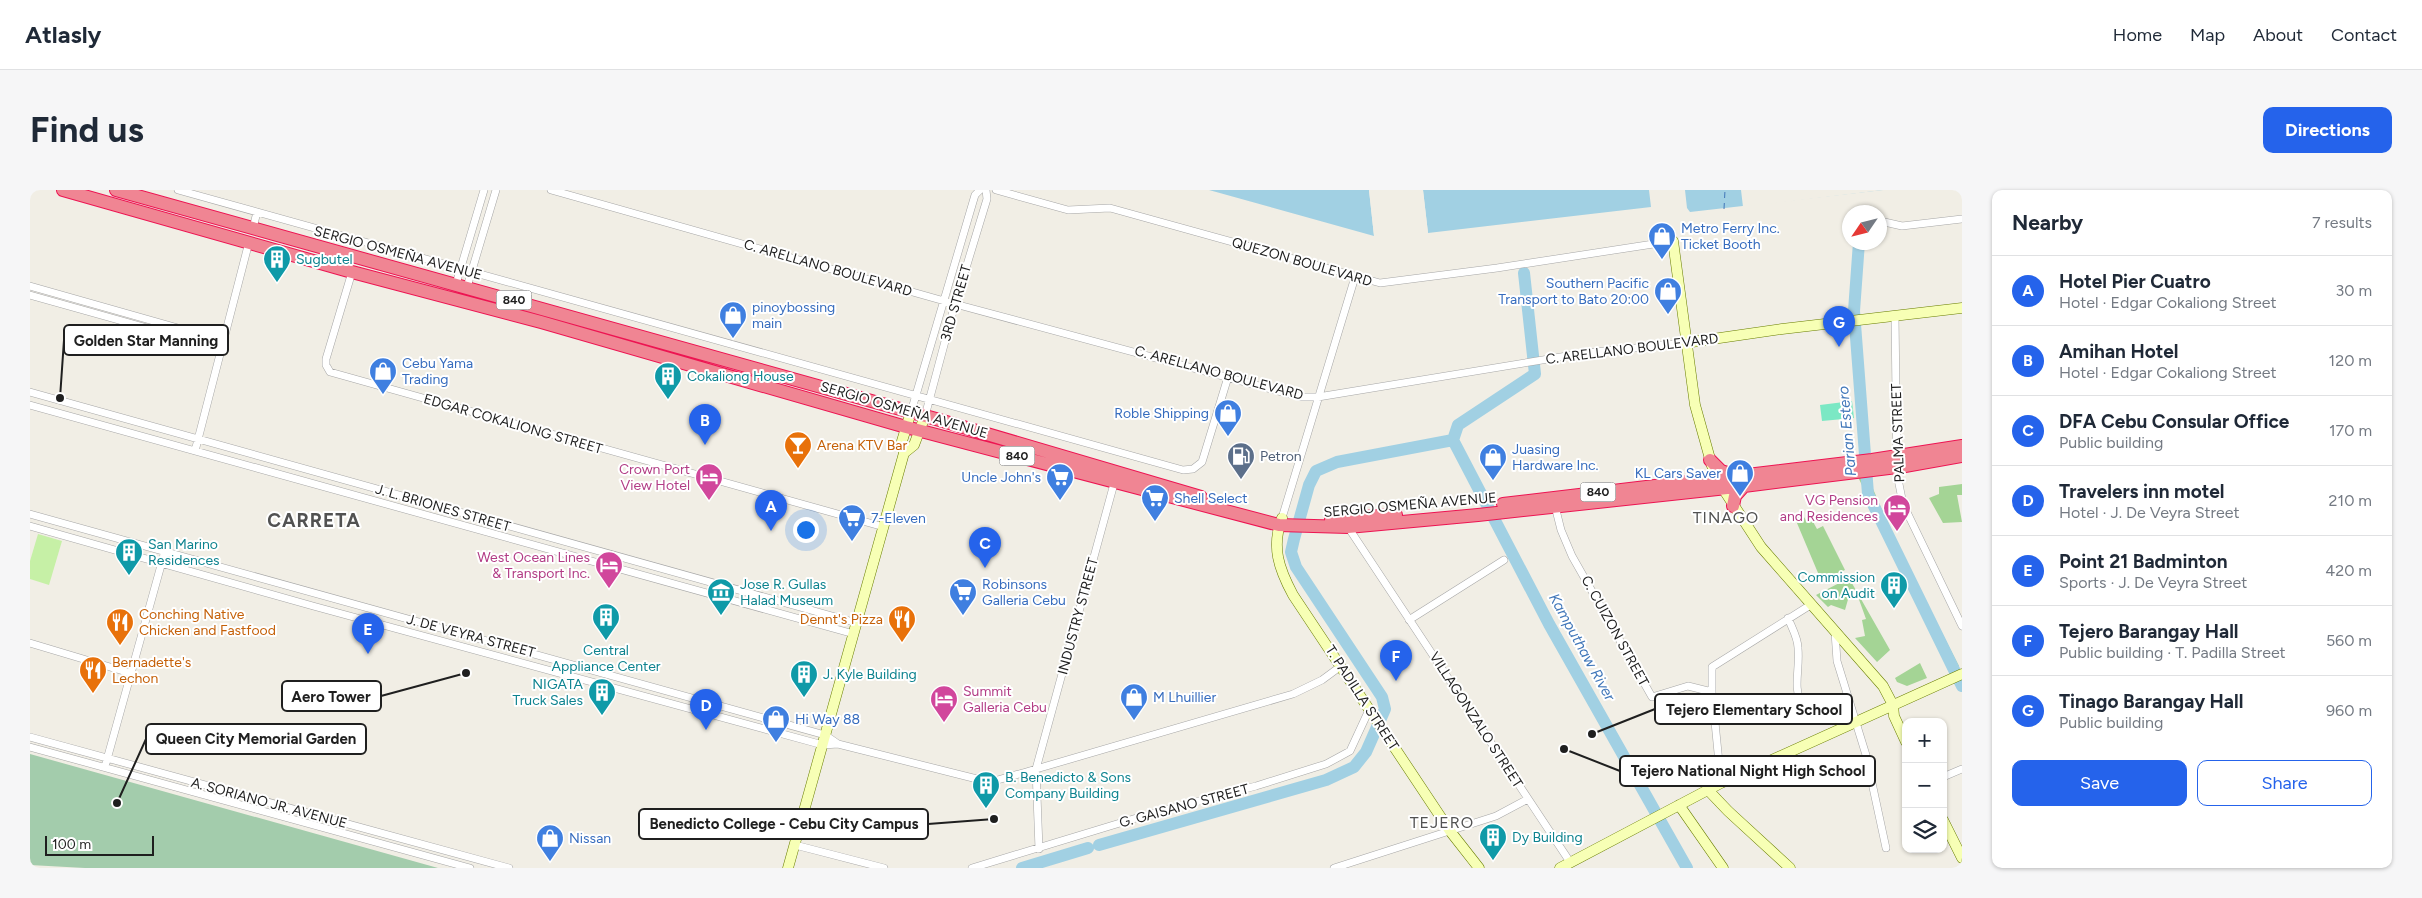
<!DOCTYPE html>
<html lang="en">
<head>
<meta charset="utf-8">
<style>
	body { margin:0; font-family:Figtree,sans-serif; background:#f6f6f7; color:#1f2937 }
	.controls { position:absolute; right:15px; bottom:15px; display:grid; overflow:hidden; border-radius:10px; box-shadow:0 1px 4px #0004 }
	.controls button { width:45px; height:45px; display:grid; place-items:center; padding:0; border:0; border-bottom:1px solid #e0e1e3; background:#fff; color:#1f2937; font:25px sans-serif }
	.compass { position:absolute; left:1812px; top:15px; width:45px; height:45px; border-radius:50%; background:#fff; box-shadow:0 1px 4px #0004; rotate:235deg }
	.scale { position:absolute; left:15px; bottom:12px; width:109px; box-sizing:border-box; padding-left:5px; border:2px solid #1f1f1f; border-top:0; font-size:14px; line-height:18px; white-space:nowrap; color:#1f1f1f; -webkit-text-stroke:4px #fff; paint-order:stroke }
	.you { position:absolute; left:775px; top:339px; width:18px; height:18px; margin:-12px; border:4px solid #fff; border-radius:50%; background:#1a73e8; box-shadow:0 0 0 8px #1a73e833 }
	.badge { display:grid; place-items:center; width:32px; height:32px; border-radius:50%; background:#2563eb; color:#fff; font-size:16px; font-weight:700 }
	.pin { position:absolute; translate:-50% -41px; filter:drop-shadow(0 1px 2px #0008) }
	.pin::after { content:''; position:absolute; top:26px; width:18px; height:15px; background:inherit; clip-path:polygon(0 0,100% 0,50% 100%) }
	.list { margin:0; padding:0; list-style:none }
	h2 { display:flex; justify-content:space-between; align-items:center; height:65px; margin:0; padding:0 20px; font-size:21px }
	h2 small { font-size:16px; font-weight:400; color:#747a83 }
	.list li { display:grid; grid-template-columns:32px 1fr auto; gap:15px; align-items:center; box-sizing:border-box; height:70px; padding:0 20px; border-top:1px solid #e0e1e3 }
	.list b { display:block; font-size:19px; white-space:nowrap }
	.list p { margin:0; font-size:16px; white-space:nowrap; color:#747a83 }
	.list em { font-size:16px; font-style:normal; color:#747a83 }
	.actions { display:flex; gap:10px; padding:15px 20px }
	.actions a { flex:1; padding:11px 0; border:1px solid #2563eb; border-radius:10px; text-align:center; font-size:18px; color:#2563eb }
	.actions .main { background:#2563eb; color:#fff }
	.icon { flex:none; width:28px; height:28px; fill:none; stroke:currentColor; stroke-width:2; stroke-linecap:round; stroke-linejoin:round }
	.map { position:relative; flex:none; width:1932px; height:678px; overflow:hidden; border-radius:10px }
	header { display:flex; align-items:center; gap:30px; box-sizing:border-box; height:70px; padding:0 25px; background:#fff; border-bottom:1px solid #e0e1e3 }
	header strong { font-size:24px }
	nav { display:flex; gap:28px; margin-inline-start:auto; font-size:18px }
	.intro { display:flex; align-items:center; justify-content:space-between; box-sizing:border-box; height:120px; padding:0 30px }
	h1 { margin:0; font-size:35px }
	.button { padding:12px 22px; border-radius:10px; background:#2563eb; color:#fff; font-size:18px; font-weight:700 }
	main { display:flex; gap:30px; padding:0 30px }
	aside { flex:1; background:#fff; border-radius:10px; box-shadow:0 1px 4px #0004 }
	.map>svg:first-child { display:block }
	.grass { fill:#c6f0a6 }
	.forest { fill:#a4d495 }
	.cemetery { fill:#a3ccac }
	.pitch { fill:#7be8c4 }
	.water { fill:#a1d0e3 }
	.pier { fill:#f1eee5 }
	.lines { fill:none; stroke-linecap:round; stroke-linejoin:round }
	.river { stroke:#a1d0e3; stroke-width:12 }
	.ferry { stroke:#4177b9; stroke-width:1; stroke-dasharray:6 5; stroke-linecap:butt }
	.street-casing { stroke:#a6a6a6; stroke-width:8 }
	.secondary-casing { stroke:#687d00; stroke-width:11 }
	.highway-casing { stroke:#ed1452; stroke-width:14 }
	.street { stroke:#fff; stroke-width:7 }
	.secondary { stroke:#f7ffb5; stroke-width:10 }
	.highway { stroke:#f08593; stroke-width:12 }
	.labels { text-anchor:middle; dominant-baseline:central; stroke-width:4; stroke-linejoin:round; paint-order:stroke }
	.shield { fill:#fff; stroke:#626262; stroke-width:1 }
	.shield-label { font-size:12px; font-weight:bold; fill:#1f1f1f }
	.shop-label { font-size:14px; fill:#366cbe; stroke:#fff; text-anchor:start }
	.street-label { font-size:14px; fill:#1f1f1f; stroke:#fff }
	.culture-label { font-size:14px; fill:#0d838f; stroke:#fff; text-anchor:start }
	.food-label { font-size:14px; fill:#c56008; stroke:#fff; text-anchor:start }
	.service-label { font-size:14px; fill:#4e5e75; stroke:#fff; text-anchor:start }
	.hotel-label { font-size:14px; fill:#b23c85; stroke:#fff; text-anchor:end }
	.water-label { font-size:15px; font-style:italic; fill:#4177b9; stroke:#fff }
	.quarter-label { font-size:16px; letter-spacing:1px; fill:#525252; stroke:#fff }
	.district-label { font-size:19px; font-weight:bold; letter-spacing:1px; fill:#525252; stroke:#fff }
	.leader { fill:none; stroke:#1f1f1f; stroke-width:2 }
	.callout-dot { fill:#1f1f1f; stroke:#fff; stroke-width:2 }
	.callout { fill:#fff; stroke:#1f1f1f; stroke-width:2 }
	.callout-label { font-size:15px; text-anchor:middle; font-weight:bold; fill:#1f1f1f }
</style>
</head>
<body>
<header>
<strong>Atlasly</strong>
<nav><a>Home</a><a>Map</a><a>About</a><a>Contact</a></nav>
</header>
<div class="intro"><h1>Find us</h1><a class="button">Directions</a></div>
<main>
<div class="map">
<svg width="1932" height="678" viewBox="0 0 1932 678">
	<rect width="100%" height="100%" fill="#f1eee5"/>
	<path class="grass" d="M 8,344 L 32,351 L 19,395 L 0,389 L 0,371 Z"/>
	<path class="forest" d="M 1828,287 L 1838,287 L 1855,327 L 1853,329 L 1929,476 L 1921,478 L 1920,476 Z
		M 1932,294 L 1932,305 L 1927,305 L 1932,332 L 1913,333 L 1899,308 L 1909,304 L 1909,297 Z
		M 1771,322 L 1777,332 L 1782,330 L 1787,339 L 1793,336 L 1815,380 L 1791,390 L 1764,326 Z
		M 1819,388 L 1860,460 L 1847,472 L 1825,448 L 1835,446 L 1832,430 L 1836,429 L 1827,404 L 1819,406 L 1815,420 L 1801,415 L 1798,417 L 1786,405 Z
		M 1890,473 L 1897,488 L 1877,496 L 1867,492 L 1865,488 Z"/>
	<path class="cemetery" d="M 0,564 L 408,678 L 55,678 L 0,675 Z"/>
	<path class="pitch" d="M 1822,211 L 1824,228 L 1792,231 L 1790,215 Z"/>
	<path class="water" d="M 1179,0 L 1339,0 L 1344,46 Z
		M 1393,0 L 1619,0 L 1621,17 L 1398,43 Z
		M 1655,0 L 1853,0 L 1660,22 L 1657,18 Z"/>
	<path class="pier" d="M 1339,0 L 1341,0 L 1347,46 L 1344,46 Z
		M 1391,0 L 1393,0 L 1398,43 L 1396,43 Z
		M 1711,0 L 1853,0 L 1713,17 Z"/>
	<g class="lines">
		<path class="river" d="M 1829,52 L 1824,121 L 1838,304 L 1932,496
			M 1423,250 L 1519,434 L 1657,678
			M 1423,250 L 1428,235 L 1505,184 L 1494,83
			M 1069,655 L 1296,590 L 1324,577 L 1336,562 L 1355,519 L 1352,507 L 1266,377 L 1261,362 L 1264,349 L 1279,295 L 1286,281 L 1307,272 L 1423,250
			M 992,678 L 1058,658"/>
		<path class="ferry" d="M 1694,19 L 1695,0"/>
		<g class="street-casing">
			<path id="street" d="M 148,0 L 1153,280 L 1163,279 L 1172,272 L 1198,187
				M 521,0 L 925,114 L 1270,207 L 1288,207 L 1555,163 L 1655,153
				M 966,0 L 1038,20 L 1080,18 L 1350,93 L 1467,78 L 1643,51
				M 1850,31 L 1872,36 L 1932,29
				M 223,38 L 227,22
				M 322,82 L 296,169 L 296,175 L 300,182 L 854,337
				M 426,94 L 454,0
				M 0,96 L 194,151
				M 437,97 L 466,0
				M 0,105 L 192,159
				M 1865,126 L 1867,284 L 1873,314 L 1932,436
				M 0,202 L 827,433
				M 0,215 L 824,444
				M 881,222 L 945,5 L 950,0
				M 895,226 L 925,114 L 957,9 L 956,0
				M 165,261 L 219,52
				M 1525,316 L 1531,340 L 1542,366 L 1622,507 L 1658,496 L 1682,502
				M 0,324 L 795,545 L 808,554
				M 1252,328 L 1325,87
				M 0,336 L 283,416 L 793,555 L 808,554 L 951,590 L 964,591 L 996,582 L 1263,504 L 1292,490 L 1311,476
				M 1318,337 L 1540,672
				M 1758,428 C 1762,438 1768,448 1768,458 C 1770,480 1763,494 1771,516
				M 1379,430 L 1474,370
				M 1805,442 L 1807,471 L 1836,565 L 1856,658
				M 0,453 L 100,483
				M 0,547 L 479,678
				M 0,557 L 440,678
				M 76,573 L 135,361
				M 1913,587 L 1932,579
				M 1691,593 L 1682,502 L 1682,477 L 1782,414
				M 765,655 L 854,678
				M 1009,659 L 1006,579 L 1085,290
				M 942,678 L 1113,626 L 1226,596 L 1296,574 L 1320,561 L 1339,520
				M 1304,678 L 1466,626 L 1498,609"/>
		</g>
		<g class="secondary-casing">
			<path id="secondary" d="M 1643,51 L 1665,215 L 1682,276
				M 1655,153 L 1752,139 L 1932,118
				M 874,263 L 884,255 L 895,226
				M 1690,294 L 1731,357 L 1853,496 L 1863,515 L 1864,526 L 1876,552
				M 1252,328 C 1241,357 1249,379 1263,405 L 1420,641 L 1449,678
				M 1678,600 L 1698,621 L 1760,678
				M 1649,615 L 1693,678
				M 1913,630 L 1932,668
				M 758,678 L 874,263 L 872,251 L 881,222
				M 1530,678 L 1691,593 L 1932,484"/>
		</g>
		<g class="highway-casing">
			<path id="highway" d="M 33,0 L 322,82 L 511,132 L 876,237 L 1249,335 L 1318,337 L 1448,325 L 1706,297 L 1875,276 L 1932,266
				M 86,0 L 906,229 L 1171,307
				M 1680,270 L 1691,281 L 1703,285
				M 1473,314 L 1842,270 L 1932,256
				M 1703,316 L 1705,306 L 1714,296
				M 1301,329 L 1366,325"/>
		</g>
		<use href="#street" class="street"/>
		<use href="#secondary" class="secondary"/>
		<use href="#highway" class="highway"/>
	</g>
	<defs>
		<g id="shop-pin" transform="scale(1.4375)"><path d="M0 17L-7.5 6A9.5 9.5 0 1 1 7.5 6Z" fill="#3f7fe0" stroke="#fff"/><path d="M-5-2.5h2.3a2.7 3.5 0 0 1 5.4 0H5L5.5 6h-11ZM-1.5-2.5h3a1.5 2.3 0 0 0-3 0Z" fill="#fff"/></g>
		<g id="building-pin" transform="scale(1.4375)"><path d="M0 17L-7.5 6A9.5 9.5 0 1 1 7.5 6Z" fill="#0f9aa8" stroke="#fff"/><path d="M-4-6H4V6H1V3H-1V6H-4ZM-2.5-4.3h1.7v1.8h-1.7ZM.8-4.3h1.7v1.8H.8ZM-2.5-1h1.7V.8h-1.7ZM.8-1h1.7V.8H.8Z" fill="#fff"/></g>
		<g id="bar-pin" transform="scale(1.4375)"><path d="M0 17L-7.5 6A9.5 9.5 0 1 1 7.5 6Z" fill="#e8710a" stroke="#fff"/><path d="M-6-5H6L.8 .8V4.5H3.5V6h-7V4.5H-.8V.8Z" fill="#fff"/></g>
		<g id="fuel-pin" transform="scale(1.4375)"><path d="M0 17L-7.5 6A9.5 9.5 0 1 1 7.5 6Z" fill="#5c6f8a" stroke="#fff"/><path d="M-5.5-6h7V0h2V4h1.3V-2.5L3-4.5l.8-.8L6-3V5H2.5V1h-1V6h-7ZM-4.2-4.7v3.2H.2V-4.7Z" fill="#fff"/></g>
		<g id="hotel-pin" transform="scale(1.4375)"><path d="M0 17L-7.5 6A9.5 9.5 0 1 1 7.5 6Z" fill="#d1479c" stroke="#fff"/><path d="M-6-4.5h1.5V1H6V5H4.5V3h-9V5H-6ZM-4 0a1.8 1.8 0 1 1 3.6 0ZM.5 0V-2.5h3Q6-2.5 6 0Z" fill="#fff"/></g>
		<g id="supermarket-pin" transform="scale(1.4375)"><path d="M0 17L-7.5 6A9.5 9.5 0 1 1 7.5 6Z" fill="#3f7fe0" stroke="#fff"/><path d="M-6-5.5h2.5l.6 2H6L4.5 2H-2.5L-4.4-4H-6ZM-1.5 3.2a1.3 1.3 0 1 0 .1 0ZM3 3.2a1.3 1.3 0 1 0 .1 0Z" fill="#fff"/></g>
		<g id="museum-pin" transform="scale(1.4375)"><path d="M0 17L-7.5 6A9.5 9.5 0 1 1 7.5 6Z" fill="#0f9aa8" stroke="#fff"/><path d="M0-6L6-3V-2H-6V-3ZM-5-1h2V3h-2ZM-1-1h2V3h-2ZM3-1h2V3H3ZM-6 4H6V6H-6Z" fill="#fff"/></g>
		<g id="restaurant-pin" transform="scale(1.4375)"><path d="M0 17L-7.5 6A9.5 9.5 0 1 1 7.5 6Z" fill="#e8710a" stroke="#fff"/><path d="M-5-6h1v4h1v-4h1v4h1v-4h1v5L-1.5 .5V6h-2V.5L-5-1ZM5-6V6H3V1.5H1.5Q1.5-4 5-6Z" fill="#fff"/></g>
	</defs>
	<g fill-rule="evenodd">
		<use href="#shop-pin" x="1632" y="46"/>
		<use href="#building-pin" x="247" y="69"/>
		<use href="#shop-pin" x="1638" y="101"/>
		<use href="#shop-pin" x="703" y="125"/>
		<use href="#shop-pin" x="353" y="181"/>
		<use href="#building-pin" x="638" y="186"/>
		<use href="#shop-pin" x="1198" y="223"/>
		<use href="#bar-pin" x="768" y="255"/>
		<use href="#fuel-pin" x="1211" y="266"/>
		<use href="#shop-pin" x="1463" y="267"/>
		<use href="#shop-pin" x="1710" y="283"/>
		<use href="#hotel-pin" x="679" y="287"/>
		<use href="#supermarket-pin" x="1030" y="287"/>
		<use href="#supermarket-pin" x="1125" y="308"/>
		<use href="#hotel-pin" x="1867" y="318"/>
		<use href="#supermarket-pin" x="822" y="328"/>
		<use href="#building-pin" x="99" y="362"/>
		<use href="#hotel-pin" x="579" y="375"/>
		<use href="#building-pin" x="1864" y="395"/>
		<use href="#museum-pin" x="691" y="402"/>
		<use href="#supermarket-pin" x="933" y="402"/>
		<use href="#building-pin" x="576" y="427"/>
		<use href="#restaurant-pin" x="872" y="429"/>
		<use href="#restaurant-pin" x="90" y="432"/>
		<use href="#restaurant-pin" x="63" y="480"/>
		<use href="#building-pin" x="774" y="484"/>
		<use href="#building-pin" x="572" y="502"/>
		<use href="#shop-pin" x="1104" y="507"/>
		<use href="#hotel-pin" x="914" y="509"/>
		<use href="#shop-pin" x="746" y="529"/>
		<use href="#building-pin" x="956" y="595"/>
		<use href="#building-pin" x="1463" y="647"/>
		<use href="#shop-pin" x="520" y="648"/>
	</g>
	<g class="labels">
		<g class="shield">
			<rect x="466.5" y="100.5" width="35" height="19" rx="4"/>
			<rect x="969.5" y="256.5" width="35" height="19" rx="4"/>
			<rect x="1550.5" y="292.5" width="35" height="19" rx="4"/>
		</g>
		<g class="shield-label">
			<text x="484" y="110">840</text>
			<text x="987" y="266">840</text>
			<text x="1568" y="302">840</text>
		</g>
		<g class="shop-label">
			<text x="1651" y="38">Metro Ferry Inc.<tspan x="1651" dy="16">Ticket Booth</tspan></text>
			<text x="1619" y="93" text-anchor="end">Southern Pacific<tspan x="1619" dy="16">Transport to Bato 20:00</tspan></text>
			<text x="722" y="117">pinoybossing<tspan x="722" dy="16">main</tspan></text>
			<text x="372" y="173">Cebu Yama<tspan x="372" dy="16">Trading</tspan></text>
			<text x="1179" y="223" text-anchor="end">Roble Shipping</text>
			<text x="1482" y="259">Juasing<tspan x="1482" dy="16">Hardware Inc.</tspan></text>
			<text x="1691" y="283" text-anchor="end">KL Cars Saver</text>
			<text x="1011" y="287" text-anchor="end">Uncle John's</text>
			<text x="1144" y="308">Shell Select</text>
			<text x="841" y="328">7-Eleven</text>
			<text x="952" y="394">Robinsons<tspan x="952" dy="16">Galleria Cebu</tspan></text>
			<text x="1123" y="507">M Lhuillier</text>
			<text x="765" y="529">Hi Way 88</text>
			<text x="539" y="648">Nissan</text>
		</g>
		<g class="street-label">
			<text transform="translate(368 63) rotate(15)">SERGIO OSMEÑA AVENUE</text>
			<text transform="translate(1272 72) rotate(16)">QUEZON BOULEVARD</text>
			<text transform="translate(798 78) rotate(16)">C. ARELLANO BOULEVARD</text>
			<text transform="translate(926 113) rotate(-74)">3RD STREET</text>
			<text transform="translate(1602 159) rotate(-7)">C. ARELLANO BOULEVARD</text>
			<text transform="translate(1189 183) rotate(15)">C. ARELLANO BOULEVARD</text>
			<text transform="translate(874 220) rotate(16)">SERGIO OSMEÑA AVENUE</text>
			<text transform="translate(483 234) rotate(16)">EDGAR COKALIONG STREET</text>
			<text transform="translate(1868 243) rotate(-92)">PALMA STREET</text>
			<text transform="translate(1380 315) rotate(-5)">SERGIO OSMEÑA AVENUE</text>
			<text transform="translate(413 318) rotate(16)">J. L. BRIONES STREET</text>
			<text transform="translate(1048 426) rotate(-75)">INDUSTRY STREET</text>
			<text transform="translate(1585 441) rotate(61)">C. CUIZON STREET</text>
			<text transform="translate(441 446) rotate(15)">J. DE VEYRA STREET</text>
			<text transform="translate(1332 508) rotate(57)">T. PADILLA STREET</text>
			<text transform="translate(1446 530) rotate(57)">VILLAGONZALO STREET</text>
			<text transform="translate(239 613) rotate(15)">A. SORIANO JR. AVENUE</text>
			<text transform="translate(1154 616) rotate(-15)">G. GAISANO STREET</text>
		</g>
		<g class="culture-label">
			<text x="266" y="69">Sugbutel</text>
			<text x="657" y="186">Cokaliong House</text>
			<text x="118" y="354">San Marino<tspan x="118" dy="16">Residences</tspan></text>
			<text x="1845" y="387" text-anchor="end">Commission<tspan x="1845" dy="16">on Audit</tspan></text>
			<text x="710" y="394">Jose R. Gullas<tspan x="710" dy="16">Halad Museum</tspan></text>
			<text x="576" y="460" text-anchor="middle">Central<tspan x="576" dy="16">Appliance Center</tspan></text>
			<text x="793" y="484">J. Kyle Building</text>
			<text x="553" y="494" text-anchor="end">NIGATA<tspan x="553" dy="16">Truck Sales</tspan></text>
			<text x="975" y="587">B. Benedicto &amp; Sons<tspan x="975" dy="16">Company Building</tspan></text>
			<text x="1482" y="647">Dy Building</text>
		</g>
		<g class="food-label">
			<text x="787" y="255">Arena KTV Bar</text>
			<text x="109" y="424">Conching Native<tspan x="109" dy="16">Chicken and Fastfood</tspan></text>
			<text x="853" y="429" text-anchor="end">Dennt's Pizza</text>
			<text x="82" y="472">Bernadette's<tspan x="82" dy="16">Lechon</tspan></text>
		</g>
		<g class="service-label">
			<text x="1230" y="266">Petron</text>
		</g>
		<g class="hotel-label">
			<text x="660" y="279">Crown Port<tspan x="660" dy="16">View Hotel</tspan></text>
			<text x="1848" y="310">VG Pension<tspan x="1848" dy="16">and Residences</tspan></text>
			<text x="560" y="367">West Ocean Lines<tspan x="560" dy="16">&amp; Transport Inc.</tspan></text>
			<text x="933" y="501" text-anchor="start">Summit<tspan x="933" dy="16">Galleria Cebu</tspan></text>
		</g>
		<g class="water-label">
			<text transform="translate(1817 241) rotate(-95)">Parian Estero</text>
			<text transform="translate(1552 457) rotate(61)">Kamputhaw River</text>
		</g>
		<g class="quarter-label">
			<text x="1696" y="327">TINAGO</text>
			<text x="1412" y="632">TEJERO</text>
		</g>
		<g class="district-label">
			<text x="284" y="330">CARRETA</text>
		</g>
	</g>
	<path class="leader" d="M30 208L34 150M436 483L351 506M1562 544L1625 519M87 613L116 549M1534 559L1590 581M964 629L898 634"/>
	<g class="callout-dot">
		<circle cx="30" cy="208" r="5"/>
		<circle cx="436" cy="483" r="5"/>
		<circle cx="1562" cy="544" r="5"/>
		<circle cx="87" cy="613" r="5"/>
		<circle cx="1534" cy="559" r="5"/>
		<circle cx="964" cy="629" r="5"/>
	</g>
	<g class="callout">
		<rect x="34" y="135" width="164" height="30" rx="5"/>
		<rect x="252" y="491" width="99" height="30" rx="5"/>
		<rect x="1625" y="504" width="197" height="30" rx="5"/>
		<rect x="116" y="534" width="220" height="30" rx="5"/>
		<rect x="1590" y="566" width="255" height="30" rx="5"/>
		<rect x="609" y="619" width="289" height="30" rx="5"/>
	</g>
	<g class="callout-label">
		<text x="116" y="156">Golden Star Manning</text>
		<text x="301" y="512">Aero Tower</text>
		<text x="1724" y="525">Tejero Elementary School</text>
		<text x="226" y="554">Queen City Memorial Garden</text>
		<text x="1718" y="586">Tejero National Night High School</text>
		<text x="754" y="639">Benedicto College - Cebu City Campus</text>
	</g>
</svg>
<div class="controls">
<button>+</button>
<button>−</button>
<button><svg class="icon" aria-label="layers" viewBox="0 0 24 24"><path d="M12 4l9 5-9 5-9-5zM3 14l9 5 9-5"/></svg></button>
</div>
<svg class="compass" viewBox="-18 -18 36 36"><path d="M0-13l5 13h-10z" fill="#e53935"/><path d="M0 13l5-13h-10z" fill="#747a83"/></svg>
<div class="scale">100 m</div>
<div class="you"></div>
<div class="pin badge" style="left:741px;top:341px">A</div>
<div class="pin badge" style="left:675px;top:255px">B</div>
<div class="pin badge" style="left:955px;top:378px">C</div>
<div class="pin badge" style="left:676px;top:540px">D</div>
<div class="pin badge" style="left:338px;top:464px">E</div>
<div class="pin badge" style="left:1366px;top:491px">F</div>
<div class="pin badge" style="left:1809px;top:157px">G</div>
</div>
<aside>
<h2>Nearby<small>7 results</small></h2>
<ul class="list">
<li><span class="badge">A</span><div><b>Hotel Pier Cuatro</b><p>Hotel · Edgar Cokaliong Street</p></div><em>30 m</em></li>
<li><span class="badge">B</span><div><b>Amihan Hotel</b><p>Hotel · Edgar Cokaliong Street</p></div><em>120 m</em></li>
<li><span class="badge">C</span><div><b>DFA Cebu Consular Office</b><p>Public building</p></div><em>170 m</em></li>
<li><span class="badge">D</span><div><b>Travelers inn motel</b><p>Hotel · J. De Veyra Street</p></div><em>210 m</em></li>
<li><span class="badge">E</span><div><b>Point 21 Badminton</b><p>Sports · J. De Veyra Street</p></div><em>420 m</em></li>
<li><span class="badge">F</span><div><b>Tejero Barangay Hall</b><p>Public building · T. Padilla Street</p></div><em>560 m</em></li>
<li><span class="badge">G</span><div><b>Tinago Barangay Hall</b><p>Public building</p></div><em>960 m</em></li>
</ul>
<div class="actions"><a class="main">Save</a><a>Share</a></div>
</aside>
</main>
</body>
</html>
